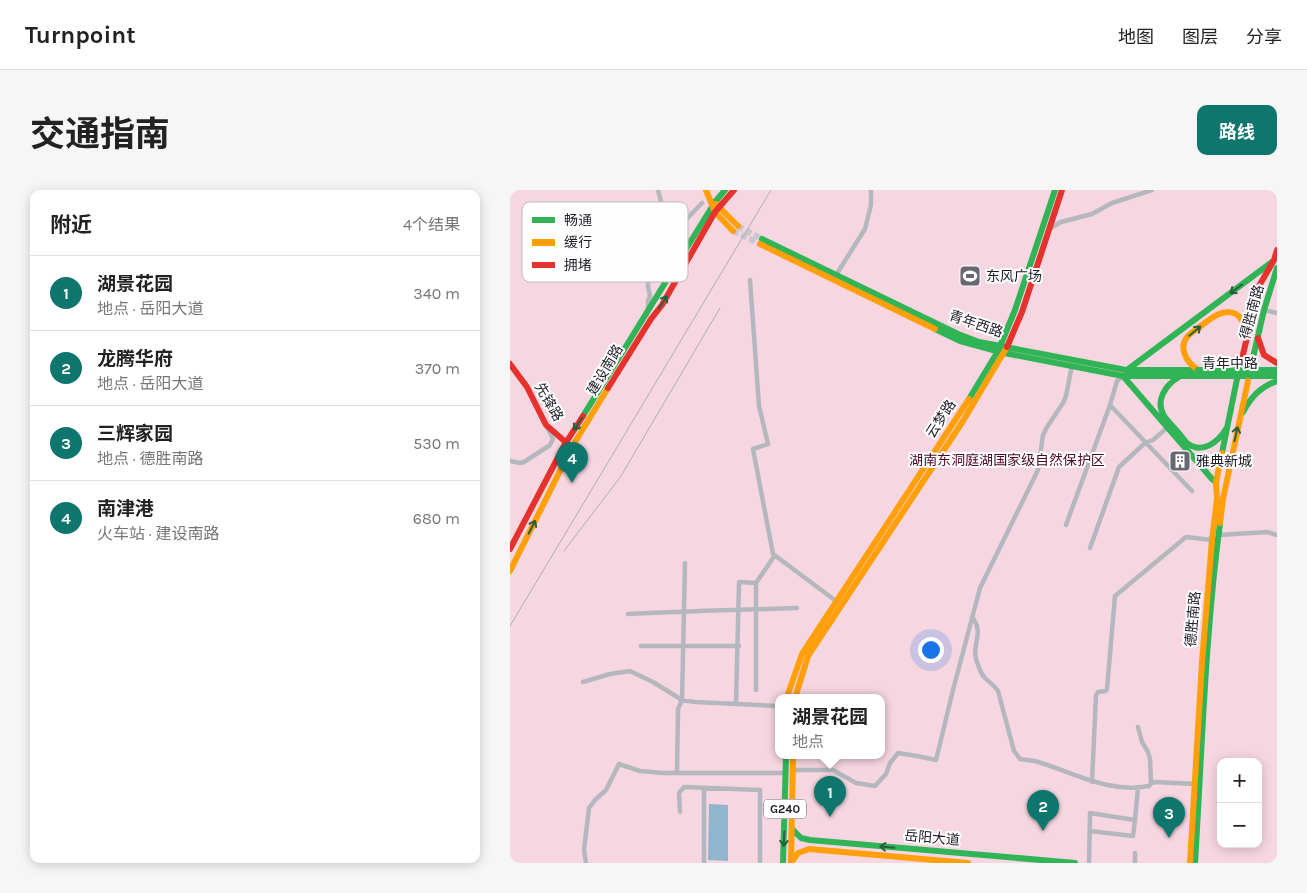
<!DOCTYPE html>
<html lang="zh">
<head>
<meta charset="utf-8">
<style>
	body { margin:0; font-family:Karla,"Noto Sans SC",sans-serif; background:#f6f6f6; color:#222 }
	.controls { position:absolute; right:15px; bottom:15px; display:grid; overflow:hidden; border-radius:10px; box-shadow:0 2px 12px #0003 }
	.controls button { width:45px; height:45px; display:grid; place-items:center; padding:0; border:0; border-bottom:1px solid #e0e0e0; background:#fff; color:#222; font:25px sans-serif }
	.you { position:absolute; left:420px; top:459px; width:18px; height:18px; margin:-12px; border:4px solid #fff; border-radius:50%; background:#1a73e8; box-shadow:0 0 0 8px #1a73e833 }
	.badge { display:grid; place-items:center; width:32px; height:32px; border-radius:50%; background:#0f766e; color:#fff; font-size:16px; font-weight:700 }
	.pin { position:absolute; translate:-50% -41px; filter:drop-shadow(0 1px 2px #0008) }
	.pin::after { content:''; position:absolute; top:26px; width:18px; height:15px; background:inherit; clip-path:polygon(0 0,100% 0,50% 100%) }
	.popup { position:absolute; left:265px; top:504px; width:110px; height:65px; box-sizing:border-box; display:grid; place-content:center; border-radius:10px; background:#fff; filter:drop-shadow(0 1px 4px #0005); font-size:16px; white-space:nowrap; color:#767676 }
	.popup b { font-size:19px; color:#222 }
	.popup::after { content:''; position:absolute; left:50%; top:100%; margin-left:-10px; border:10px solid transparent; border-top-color:#fff }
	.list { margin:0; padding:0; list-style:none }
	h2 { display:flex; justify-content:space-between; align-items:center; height:65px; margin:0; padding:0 20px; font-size:21px }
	h2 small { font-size:16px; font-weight:400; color:#767676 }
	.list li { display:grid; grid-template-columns:32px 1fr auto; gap:15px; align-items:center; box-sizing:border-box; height:75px; padding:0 20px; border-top:1px solid #e0e0e0 }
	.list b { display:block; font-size:19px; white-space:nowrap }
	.list p { margin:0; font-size:16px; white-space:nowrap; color:#767676 }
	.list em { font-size:16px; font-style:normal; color:#767676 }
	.map { position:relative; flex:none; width:767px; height:673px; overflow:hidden; border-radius:10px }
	header { display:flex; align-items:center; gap:30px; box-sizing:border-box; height:70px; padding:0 25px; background:#fff; border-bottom:1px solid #e0e0e0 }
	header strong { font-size:24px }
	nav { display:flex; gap:28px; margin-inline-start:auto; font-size:18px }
	.intro { display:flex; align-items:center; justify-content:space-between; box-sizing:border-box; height:120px; padding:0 30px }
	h1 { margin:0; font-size:35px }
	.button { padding:12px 22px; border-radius:10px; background:#0f766e; color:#fff; font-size:18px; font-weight:700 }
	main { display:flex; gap:30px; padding:0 30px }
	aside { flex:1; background:#fff; border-radius:10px; box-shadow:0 2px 12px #0003 }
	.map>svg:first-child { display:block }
	.green { fill:#f6d6e0; fill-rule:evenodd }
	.water { fill:#90b5cd }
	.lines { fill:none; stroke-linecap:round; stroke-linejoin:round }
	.secondary-tunnel { stroke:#c9c6ce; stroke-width:6; stroke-dasharray:6 3; stroke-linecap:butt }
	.street { stroke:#b5b7bf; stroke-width:4.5 }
	.fast { stroke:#30b455; stroke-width:6 }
	.slow { stroke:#ff9f0a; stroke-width:6 }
	.jam { stroke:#e5322d; stroke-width:6 }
	.rail { stroke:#aeb0b6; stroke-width:1 }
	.fast-bridge { stroke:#30b455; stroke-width:6 }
	.oneway { stroke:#27603c }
	.labels { text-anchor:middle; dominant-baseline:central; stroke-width:4; stroke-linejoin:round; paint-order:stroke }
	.shield { fill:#fefefe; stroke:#626068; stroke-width:1 }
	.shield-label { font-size:12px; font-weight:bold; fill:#1f1c27 }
	.poi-label { font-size:14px; fill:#1f1c27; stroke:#fefefe; text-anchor:start }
	.street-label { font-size:14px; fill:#1f1c27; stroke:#fefefe }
	.park-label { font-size:14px; fill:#4e0624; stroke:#fefefe }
	.key { fill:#fefefe; stroke:#bbbabe; stroke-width:1 }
	.key-label { font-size:14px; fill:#1f1c27 }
</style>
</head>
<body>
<header>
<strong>Turnpoint</strong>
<nav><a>地图</a><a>图层</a><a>分享</a></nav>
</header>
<div class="intro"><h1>交通指南</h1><a class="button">路线</a></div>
<main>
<aside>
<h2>附近<small>4个结果</small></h2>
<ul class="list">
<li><span class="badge">1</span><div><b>湖景花园</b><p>地点 · 岳阳大道</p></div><em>340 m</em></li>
<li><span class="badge">2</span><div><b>龙腾华府</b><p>地点 · 岳阳大道</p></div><em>370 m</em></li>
<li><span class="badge">3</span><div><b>三辉家园</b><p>地点 · 德胜南路</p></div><em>530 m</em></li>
<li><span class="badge">4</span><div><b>南津港</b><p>火车站 · 建设南路</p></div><em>680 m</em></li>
</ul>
</aside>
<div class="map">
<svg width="767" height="673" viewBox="0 0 767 673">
	<rect width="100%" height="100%" fill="#f3f1f8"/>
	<path class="green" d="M 0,0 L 767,0 L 767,673 L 0,673 ZM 269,508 L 371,508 L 371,566 L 269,566 ZM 711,572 L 748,572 L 748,654 L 711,654 Z"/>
	<path class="water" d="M 199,614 L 218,615 L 218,671 L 198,670 Z"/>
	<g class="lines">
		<path class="secondary-tunnel" d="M 228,36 L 252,49
			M 223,41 L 250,54"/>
		<path class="street" d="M 148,0 L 154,23 L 167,37 L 171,35 L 192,13
			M 539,39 L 551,32 L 582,24 L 602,13 L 642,0
			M 326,85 L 355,39 L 361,15 L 361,0
			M 240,90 L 249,216 L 258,254 L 243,259 L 263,364 L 326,411
			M 138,118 L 138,111 L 140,106 L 138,96 L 139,65 L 144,54 L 160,45 L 167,37
			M 754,120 L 767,123
			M 600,215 L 682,301
			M 0,271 L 10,273 L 14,272 L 40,255 L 43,249 L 38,239
			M 556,335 L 600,215 L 607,191 L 613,186
			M 709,345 L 757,342 L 767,345
			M 580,358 L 609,277 L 635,253 L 643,250 L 657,238
			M 246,393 L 246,500
			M 118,424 C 175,421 231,420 287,418
			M 463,428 C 474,444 462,453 466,469 C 468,475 470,482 474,487 C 479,492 484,495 488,501 L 504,561 L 510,569 C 515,570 520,570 525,571 C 563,582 598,604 639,596 L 641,593 L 646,592 L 685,594
			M 131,456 L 229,456
			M 73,492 L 100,484 L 120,481 L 143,492 L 172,510 L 185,512 L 269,516
			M 226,514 L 229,392 L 246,393 L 265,365
			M 628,537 L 632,552 L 638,562 L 640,569 L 641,593
			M 283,580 L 323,580 L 346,593 L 365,596 L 376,584 L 380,573 L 388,563 L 407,566 L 426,570 L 443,500 L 470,398 L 528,280 L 533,245 L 537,237 L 553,213 L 556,206 L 562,175
			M 167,583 L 168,519 L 172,510 L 175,373
			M 582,592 L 586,505 L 588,502 L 596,501 L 597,499 L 605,406 L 676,347 L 702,350
			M 170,622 L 169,603 L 174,597 L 250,600 L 250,673
			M 580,641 L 623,646 L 625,630
			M 76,673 L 74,660 L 79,618 L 85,610 L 96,600 L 109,574 L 130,581 L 153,583 L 276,583
			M 194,673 L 194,598
			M 579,673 L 580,623 L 625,630 L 628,597
			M 625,673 L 625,663"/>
		<path class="fast" d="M 252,49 L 448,144 L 469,152 L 616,180 L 688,180
			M 425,139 L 450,151 L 494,163 L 613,186 L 767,186
			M 742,172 L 754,120 L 767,78
			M 617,180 L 762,72
			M 613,186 L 702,289 L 706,292
			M 669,187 C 655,195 645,211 654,226 C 658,232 663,236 667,241 C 671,245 673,249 677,253 C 692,265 708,252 716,239
			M 459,209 L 488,161 L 505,120 L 545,0
			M 733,222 C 741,207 750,197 767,191
			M 73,226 L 205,12 L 215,0
			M 712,263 L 727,189
			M 282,639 L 291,648 L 300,650 L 565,673
			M 273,673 L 276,566
			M 685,673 C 692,560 695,446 710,333"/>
		<path class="slow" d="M 196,0 L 205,22 L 223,41
			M 206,14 L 228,36
			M 250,54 L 425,139
			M 687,179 C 676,172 668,157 678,146 C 682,142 687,139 691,136 C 700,129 714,117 726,124 C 733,128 735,137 738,144
			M 710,333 L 713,309 L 738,191
			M 0,381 L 62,257 L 98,198
			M 278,508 L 278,504 L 292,464 L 459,209
			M 285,508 L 298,466 L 453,231 L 497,157
			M 281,673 L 288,663 L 299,659 L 458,673
			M 281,673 L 283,566
			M 680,673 L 692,472 L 702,350 L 707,308 L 706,292 L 712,263"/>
		<path class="jam" d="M 748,148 L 754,165 L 767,173
			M 497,157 L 512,122 L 552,0
			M 731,173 L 749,96 L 764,70 L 767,60
			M 0,174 L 17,197 L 36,235 L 59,255
			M 98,198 L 141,129 L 152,115 L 205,22 L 224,0
			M 0,359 L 55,254 L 73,226"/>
		<path class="rail" d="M 54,361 L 111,286 L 210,118
			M 0,436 L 261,0"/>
		<path class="fast-bridge" d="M 688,180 L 767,180"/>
	</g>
	<defs><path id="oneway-shaft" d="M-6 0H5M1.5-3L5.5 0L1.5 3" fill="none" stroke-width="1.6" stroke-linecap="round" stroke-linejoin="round" transform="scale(1.25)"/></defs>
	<g class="oneway">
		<use href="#oneway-shaft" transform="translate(726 99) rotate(143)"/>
		<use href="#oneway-shaft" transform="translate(153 112) rotate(-57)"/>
		<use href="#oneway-shaft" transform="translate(685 141) rotate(-40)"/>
		<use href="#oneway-shaft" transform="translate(68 234) rotate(123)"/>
		<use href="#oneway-shaft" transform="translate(726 244) rotate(-78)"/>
		<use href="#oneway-shaft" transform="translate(22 337) rotate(-63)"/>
		<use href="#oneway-shaft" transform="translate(274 649) rotate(92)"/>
		<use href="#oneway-shaft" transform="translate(377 657) rotate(-175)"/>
	</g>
	<defs>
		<g id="stadium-square" transform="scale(1.125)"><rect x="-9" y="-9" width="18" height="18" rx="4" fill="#696770" stroke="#fefefe"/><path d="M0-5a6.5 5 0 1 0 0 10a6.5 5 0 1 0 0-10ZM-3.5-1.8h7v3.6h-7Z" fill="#fff"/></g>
		<g id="building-square" transform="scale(1.125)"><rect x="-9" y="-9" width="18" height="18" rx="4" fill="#696770" stroke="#fefefe"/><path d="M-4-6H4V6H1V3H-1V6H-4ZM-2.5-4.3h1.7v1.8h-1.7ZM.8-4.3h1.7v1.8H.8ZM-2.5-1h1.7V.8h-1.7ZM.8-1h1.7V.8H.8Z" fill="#fff"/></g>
	</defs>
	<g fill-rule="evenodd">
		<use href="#stadium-square" x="460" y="86"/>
		<use href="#building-square" x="670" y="271"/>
	</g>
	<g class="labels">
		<rect class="shield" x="254" y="609.5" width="42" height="19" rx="4"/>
		<g class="shield-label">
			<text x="275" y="619">G240</text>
		</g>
		<g class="poi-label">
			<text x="476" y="86">东风广场</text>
			<text x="686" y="271">雅典新城</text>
		</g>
		<g class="street-label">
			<text transform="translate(742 122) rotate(-75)">得胜南路</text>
			<text transform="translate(466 134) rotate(19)">青年西路</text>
			<text x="720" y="173">青年中路</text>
			<text transform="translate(95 180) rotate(-59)">建设南路</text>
			<text transform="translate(39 212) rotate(60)">先锋路</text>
			<text transform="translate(431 229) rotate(-57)">云梦路</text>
			<text transform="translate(683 429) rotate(-85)">德胜南路</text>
			<text transform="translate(422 648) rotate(5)">岳阳大道</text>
		</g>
		<g class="park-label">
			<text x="497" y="270">湖南东洞庭湖国家级自然保护区</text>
		</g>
	</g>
	<rect x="12" y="12" width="166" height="80" rx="8" class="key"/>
	<rect x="22" y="27" width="23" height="6" fill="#30b455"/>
	<rect x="22" y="49" width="23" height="7" fill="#ff9f0a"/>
	<rect x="22" y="72" width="23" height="6" fill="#e5322d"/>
	<g class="key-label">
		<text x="54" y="35">畅通</text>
		<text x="54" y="57">缓行</text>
		<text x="54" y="80">拥堵</text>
	</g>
</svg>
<div class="controls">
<button>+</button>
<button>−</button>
</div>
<div class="you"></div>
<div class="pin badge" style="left:320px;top:627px">1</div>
<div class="popup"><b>湖景花园</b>地点</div>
<div class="pin badge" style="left:533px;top:641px">2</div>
<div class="pin badge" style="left:659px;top:648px">3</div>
<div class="pin badge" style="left:62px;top:293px">4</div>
</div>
</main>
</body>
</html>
